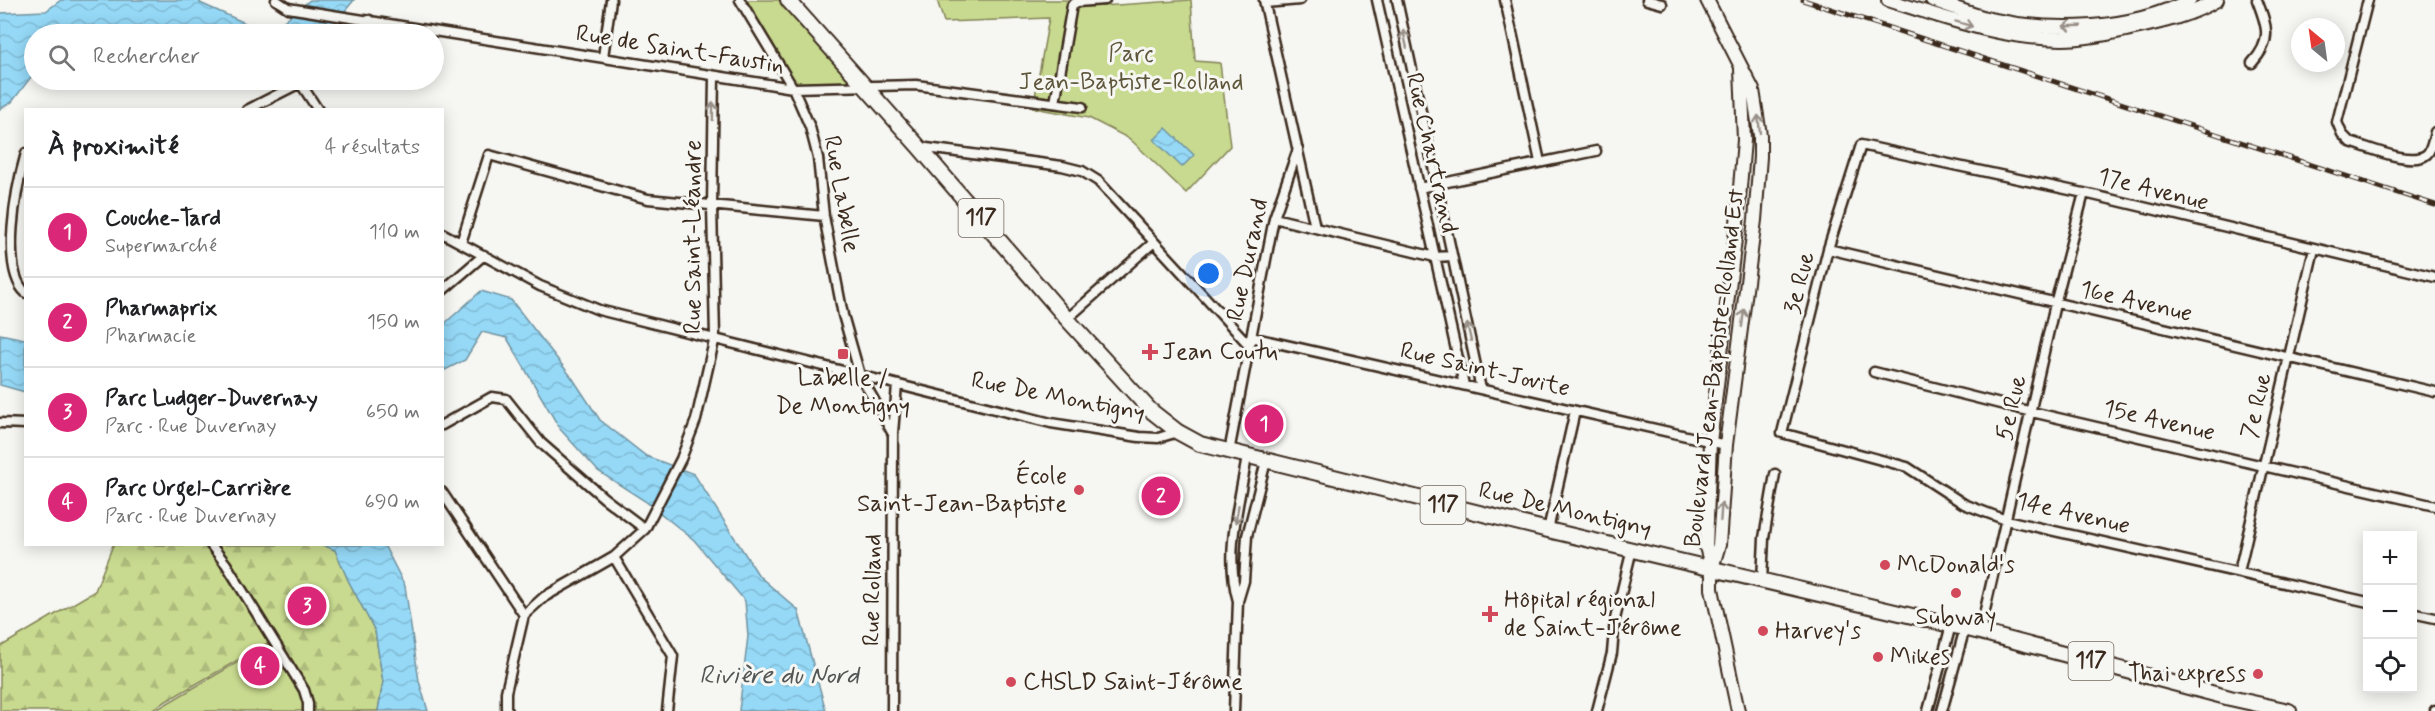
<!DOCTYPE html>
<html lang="fr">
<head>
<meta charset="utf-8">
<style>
	body { margin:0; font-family:Mynerve,sans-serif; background:#f6f6f6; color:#202124 }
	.controls { position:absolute; right:18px; bottom:18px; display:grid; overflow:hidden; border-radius:0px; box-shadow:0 3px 15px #0003 }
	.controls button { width:54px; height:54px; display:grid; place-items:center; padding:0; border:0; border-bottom:2px solid #e0e0e0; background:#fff; color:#202124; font:30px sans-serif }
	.compass { position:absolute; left:2291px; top:18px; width:54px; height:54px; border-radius:50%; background:#fff; box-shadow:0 3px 15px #0003; rotate:331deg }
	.you { position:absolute; left:1209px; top:274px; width:21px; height:21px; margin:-15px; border:4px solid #fff; border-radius:50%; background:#1a73e8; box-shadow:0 0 0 9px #1a73e833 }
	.badge { display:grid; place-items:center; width:39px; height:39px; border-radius:50%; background:#db2777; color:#fff; font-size:20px; font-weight:700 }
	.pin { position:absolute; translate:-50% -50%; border:3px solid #fff; box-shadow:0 2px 6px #0006 }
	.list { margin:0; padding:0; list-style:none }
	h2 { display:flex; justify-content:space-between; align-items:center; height:78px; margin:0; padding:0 24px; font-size:26px }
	h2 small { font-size:20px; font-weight:400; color:#757577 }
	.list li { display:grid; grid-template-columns:39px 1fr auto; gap:18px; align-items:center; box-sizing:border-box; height:90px; padding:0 24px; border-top:2px solid #e0e0e0 }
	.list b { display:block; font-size:22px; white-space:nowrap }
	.list p { margin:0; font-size:20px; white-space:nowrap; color:#757577 }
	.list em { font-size:20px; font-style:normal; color:#757577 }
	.icon { flex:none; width:33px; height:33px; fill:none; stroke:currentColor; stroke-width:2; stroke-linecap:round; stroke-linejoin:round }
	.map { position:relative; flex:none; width:2435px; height:711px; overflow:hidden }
	.search { position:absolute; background:#fff; box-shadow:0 3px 15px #0003; left:24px; top:24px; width:420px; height:66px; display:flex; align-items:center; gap:15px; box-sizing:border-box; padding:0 21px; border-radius:33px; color:#757577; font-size:22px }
	.panel { position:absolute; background:#fff; box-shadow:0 3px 15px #0003; left:24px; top:108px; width:420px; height:438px; border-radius:0px }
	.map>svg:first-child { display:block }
	.green { fill:#c8da8f; stroke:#828256; stroke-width:1.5 }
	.forest { fill:url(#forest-firs); stroke:#828256; stroke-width:1.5 }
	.water { fill:url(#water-waves); stroke:#7193a0; stroke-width:1.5 }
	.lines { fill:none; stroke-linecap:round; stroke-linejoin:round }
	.street-casing { stroke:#3b2a1e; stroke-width:13 }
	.secondary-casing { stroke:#3b2a1e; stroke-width:16 }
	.primary-casing { stroke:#3b2a1e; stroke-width:18 }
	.street { stroke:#f6f6f2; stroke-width:8 }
	.secondary { stroke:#f6f6f2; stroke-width:12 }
	.primary { stroke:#f6f6f2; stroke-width:14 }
	.rail-casing { stroke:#3b2a1e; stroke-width:5 }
	.rail { stroke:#f6f6f2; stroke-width:3; stroke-dasharray:9; stroke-linecap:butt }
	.oneway { stroke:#989088 }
	.poi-dot { fill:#d1495b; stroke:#f6f6f2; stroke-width:2 }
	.labels { text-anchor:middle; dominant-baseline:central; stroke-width:6; stroke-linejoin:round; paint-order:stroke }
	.shield { fill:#f6f6f2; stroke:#73675e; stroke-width:1.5 }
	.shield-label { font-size:22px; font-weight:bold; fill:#3b2a1e }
	.street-label { font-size:24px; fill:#3b2a1e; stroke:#f6f6f2 }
	.park-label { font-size:24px; fill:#5e563a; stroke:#f6f6f2 }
	.poi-label { font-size:24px; fill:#3b2a1e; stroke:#f6f6f2; text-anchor:start }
	.water-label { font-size:26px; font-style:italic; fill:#525654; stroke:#f6f6f2 }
</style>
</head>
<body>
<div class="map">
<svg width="2435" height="711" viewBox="0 0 2435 711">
	<defs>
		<pattern id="forest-firs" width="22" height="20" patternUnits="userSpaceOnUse" patternTransform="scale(1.5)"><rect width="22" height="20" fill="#c8da8f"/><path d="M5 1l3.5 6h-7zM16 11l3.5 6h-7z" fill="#adbb7b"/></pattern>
		<pattern id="water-waves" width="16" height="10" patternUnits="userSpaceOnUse" patternTransform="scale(1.5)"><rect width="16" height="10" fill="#95d9f7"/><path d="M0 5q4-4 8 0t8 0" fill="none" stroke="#81bad3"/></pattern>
	</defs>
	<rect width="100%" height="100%" fill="#f6f6f2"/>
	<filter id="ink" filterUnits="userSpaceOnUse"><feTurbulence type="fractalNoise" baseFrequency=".0167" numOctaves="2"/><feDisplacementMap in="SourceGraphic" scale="12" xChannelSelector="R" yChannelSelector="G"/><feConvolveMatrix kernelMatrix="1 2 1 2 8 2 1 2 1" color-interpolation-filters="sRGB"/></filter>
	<g filter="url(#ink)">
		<path class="green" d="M 742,0 L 785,0 L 864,87 L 793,88 Z
			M 937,0 L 1101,0 L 1102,6 L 1191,0 L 1195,61 L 1220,63 L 1230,146 L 1186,193 L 1130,139 L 1089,118 L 1033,108 L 1049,18 L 944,22 Z
			M 323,545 L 335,550 L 348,580 L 378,711 L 154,711 L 274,641 Z"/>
		<path class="forest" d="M 113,545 L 323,545 L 335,550 L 348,580 L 375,631 L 383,682 L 378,711 L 308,711 L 308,703 L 273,640 L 149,711 L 0,711 L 0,647 L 95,591 Z"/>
		<path class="water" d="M 61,0 L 201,0 L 200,3 L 254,27 L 280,24 L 310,0 L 354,0 L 326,34 L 34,34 L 34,73 L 12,102 L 0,109 L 0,13 L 46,11 Z
			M 1166,128 L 1194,155 L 1182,167 L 1154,140 Z
			M 481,291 L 511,300 L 573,379 L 600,420 L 646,456 L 694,474 L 759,576 L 798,610 L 826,711 L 739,711 L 748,636 L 745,601 L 694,540 L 645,501 L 598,471 L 560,429 L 507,338 L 482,332 L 465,360 L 443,371 L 443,325 Z
			M 0,334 L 25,339 L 25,392 L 0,385 Z
			M 323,545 L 384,545 L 405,586 L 419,681 L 428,711 L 378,711 L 383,682 L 375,631 L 348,580 L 335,550 Z"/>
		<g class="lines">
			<g class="street-casing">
				<path id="street" d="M 276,0 L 288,8 L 793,88 L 916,85 L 1082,107
					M 740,0 L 793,88 L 810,127 L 818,158 L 824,216 L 843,315 L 860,375 L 893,434 L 892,711
					M 1264,0 L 1315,227
					M 1377,0 L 1464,385
					M 1397,0 L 1481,389
					M 1505,0 L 1540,162
					M 1647,0 L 1662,4
					M 2368,0 L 2337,122 L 2342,134 L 2350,142 C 2368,147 2412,167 2427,154 C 2432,149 2433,140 2435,132
					M 1265,3 L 1300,0
					M 354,34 L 370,20
					M 603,57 L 611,0
					M 2252,63 C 2273,40 2267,26 2257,0
					M 301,84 L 318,110
					M 1055,103 L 1072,5 L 1077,2 L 1105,0
					M 247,110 L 306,80
					M 919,147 L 1062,166 L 1082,171 L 1098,181 L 1249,345
					M 26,153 C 16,188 0,270 26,293
					M 1419,188 L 1596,151
					M 1274,218 L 1435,257 L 1452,256
					M 442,233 L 540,286 L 599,310 L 1051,423 L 1139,437 L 1158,438 L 1178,432
					M 461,243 L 489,155 L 648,199 L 824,216
					M 1828,249 L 2435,392
					M 442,291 L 484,255
					M 1067,319 L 1153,243
					M 1251,337 L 1726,445
					M 1874,372 L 2032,412 L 2435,506
					M 0,423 L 26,424
					M 442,425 L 492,397 L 506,399 L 541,443 L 604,498 L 645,529
					M 893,433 L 897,385
					M 1229,452 L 1274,218 L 1298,149
					M 442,492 L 524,615
					M 1548,530 L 1575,411
					M 210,544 L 226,564 L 304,690 L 308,703 L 308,711
					M 614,557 L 673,656 L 667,711
					M 2239,572 L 2314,249
					M 1762,581 L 1764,538 L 1775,474
					M 1238,601 C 1224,554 1239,504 1247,457
					M 2368,602 L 2006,520 L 1964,504 L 1907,467 L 1782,433 L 1828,249 L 1861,145 L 2093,195 L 2435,277
					M 2412,613 L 2435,618
					M 1980,632 L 2055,304 L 2084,193
					M 508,711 L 506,708 L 506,692 L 524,615 L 544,597 L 614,557 L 645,529 L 681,459 L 696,420 L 715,337 L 712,206 L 714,76
					M 1234,711 L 1238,601 L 1244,581 L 1247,536 L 1266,461
					M 1597,711 L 1612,653 L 1615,619 L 1632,549
					M 1928,711 L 1951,625
					M 1942,711 L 1965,628
					M 2435,711 L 2435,710"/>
			</g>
			<g class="secondary-casing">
				<path id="secondary" d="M 1707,0 L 1753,90 L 1760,135 L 1760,157 L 1755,220 L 1726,445 L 1719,545 L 1712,568
					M 1888,0 C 1945,18 2002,39 2062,39 C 2086,39 2111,33 2135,28 C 2163,22 2192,15 2217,0
					M 1932,0 C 1951,6 1970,14 1990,19 C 2055,33 2130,30 2190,0
					M 1738,711 L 1712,589 L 1712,569 L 1706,547 L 1710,442 L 1737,223 L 1744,140 L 1741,69"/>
			</g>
			<g class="primary-casing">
				<path id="primary" d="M 788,0 L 919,147 L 1067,319 L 1150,410 L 1178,432 L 1200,444 L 1548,530 L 1980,632 L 2230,698 L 2289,711"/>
			</g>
			<use href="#street" class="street"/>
			<use href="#secondary" class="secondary"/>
			<use href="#primary" class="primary"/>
			<g class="rail-casing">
				<path id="rail" d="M 1803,0 L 2435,205"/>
			</g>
			<use href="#rail" class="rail"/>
		</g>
		<defs><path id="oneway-shaft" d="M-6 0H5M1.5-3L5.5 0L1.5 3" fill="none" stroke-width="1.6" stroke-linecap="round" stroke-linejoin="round" transform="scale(1.5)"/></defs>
		<g class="oneway">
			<use href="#oneway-shaft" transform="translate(1964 24) rotate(17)"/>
			<use href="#oneway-shaft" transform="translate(2072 26) rotate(178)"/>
			<use href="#oneway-shaft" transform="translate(1405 39) rotate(-102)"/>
			<use href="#oneway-shaft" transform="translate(713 111) rotate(-89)"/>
			<use href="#oneway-shaft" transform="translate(1759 124) rotate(-96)"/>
			<use href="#oneway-shaft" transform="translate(1743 318) rotate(-83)"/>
			<use href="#oneway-shaft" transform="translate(1469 332) rotate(-103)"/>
			<use href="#oneway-shaft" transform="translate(1721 512) rotate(-86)"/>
			<use href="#oneway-shaft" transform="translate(1237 514) rotate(100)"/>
		</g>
	</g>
	<g class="poi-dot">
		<path d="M1147 343h6v6h6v6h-6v6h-6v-6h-6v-6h6z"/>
		<rect x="837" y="348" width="12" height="12" rx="3"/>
		<circle cx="1079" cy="490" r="6"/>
		<circle cx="1885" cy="565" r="6"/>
		<circle cx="1956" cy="593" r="6"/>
		<path d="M1487 605h6v6h6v6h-6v6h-6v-6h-6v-6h6z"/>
		<circle cx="1763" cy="631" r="6"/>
		<circle cx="1878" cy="657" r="6"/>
		<circle cx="2258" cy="674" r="6"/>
		<circle cx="1011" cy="682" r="6"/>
	</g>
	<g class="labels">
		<g class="shield">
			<rect x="958.5" y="199" width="45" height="38" rx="4.5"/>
			<rect x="1420.5" y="486" width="45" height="38" rx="4.5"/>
			<rect x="2068.5" y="642" width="45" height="38" rx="4.5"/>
		</g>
		<g class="shield-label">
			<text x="981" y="218">117</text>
			<text x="1443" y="505">117</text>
			<text x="2091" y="661">117</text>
		</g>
		<g class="street-label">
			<text transform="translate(680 50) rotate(9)">Rue de Saint-Faustin</text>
			<text transform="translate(1431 153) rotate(77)">Rue Chartrand</text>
			<text transform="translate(2153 190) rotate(14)">17e Avenue</text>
			<text transform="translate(841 194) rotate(80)">Rue Labelle</text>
			<text transform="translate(693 237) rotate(-90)">Rue Saint-Léandre</text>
			<text transform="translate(1248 260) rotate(-78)">Rue Durand</text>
			<text transform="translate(1800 283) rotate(-76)">3e Rue</text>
			<text transform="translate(2136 302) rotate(13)">16e Avenue</text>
			<text transform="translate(1715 368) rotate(-83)">Boulevard Jean-Baptiste-Rolland Est</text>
			<text transform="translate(1485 370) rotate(13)">Rue Saint-Jovite</text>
			<text transform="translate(1058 397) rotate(11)">Rue De Montigny</text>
			<text transform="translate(2257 406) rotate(-77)">7e Rue</text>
			<text transform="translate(2012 408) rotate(-77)">5e Rue</text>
			<text transform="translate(2159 421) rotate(13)">15e Avenue</text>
			<text transform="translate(1565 510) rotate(13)">Rue De Montigny</text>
			<text transform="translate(2073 514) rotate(13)">14e Avenue</text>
			<text transform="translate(873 590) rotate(-89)">Rue Rolland</text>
		</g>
		<g class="park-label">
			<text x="1131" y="54">Parc<tspan x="1131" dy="28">Jean-Baptiste-Rolland</tspan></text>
		</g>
		<g class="poi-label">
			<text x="1162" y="352">Jean Coutu</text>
			<text x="843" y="378" text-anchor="middle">Labelle /<tspan x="843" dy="28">De Montigny</tspan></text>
			<text x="1067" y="476" text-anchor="end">École<tspan x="1067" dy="28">Saint-Jean-Baptiste</tspan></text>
			<text x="1897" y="565">McDonald's</text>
			<text x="1504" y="600">Hôpital régional<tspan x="1504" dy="28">de Saint-Jérôme</tspan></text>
			<text x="1956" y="617" text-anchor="middle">Subway</text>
			<text x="1775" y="631">Harvey's</text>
			<text x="1890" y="657">Mikes</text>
			<text x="2246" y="674" text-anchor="end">Thai express</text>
			<text x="1023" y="682">CHSLD Saint-Jérôme</text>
		</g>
		<g class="water-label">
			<text x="779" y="676">Rivière du Nord</text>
		</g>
	</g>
</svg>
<div class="controls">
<button>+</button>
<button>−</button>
<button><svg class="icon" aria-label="locate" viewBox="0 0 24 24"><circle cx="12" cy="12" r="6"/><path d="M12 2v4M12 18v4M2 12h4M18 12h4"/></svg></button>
</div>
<svg class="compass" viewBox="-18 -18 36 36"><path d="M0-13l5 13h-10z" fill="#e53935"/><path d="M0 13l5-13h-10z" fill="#757577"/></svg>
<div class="you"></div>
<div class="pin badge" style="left:1264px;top:424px">1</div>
<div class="pin badge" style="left:1161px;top:496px">2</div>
<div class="pin badge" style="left:307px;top:606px">3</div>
<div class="pin badge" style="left:260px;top:666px">4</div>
<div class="search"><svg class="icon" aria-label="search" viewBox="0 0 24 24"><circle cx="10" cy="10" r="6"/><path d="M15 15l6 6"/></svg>Rechercher</div>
<section class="panel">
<h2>À proximité<small>4 résultats</small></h2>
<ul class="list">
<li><span class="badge">1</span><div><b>Couche-Tard</b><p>Supermarché</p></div><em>110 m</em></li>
<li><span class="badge">2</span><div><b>Pharmaprix</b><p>Pharmacie</p></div><em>150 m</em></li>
<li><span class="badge">3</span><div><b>Parc Ludger-Duvernay</b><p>Parc · Rue Duvernay</p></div><em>650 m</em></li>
<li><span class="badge">4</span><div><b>Parc Urgel-Carrière</b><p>Parc · Rue Duvernay</p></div><em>690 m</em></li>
</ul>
</section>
</div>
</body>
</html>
